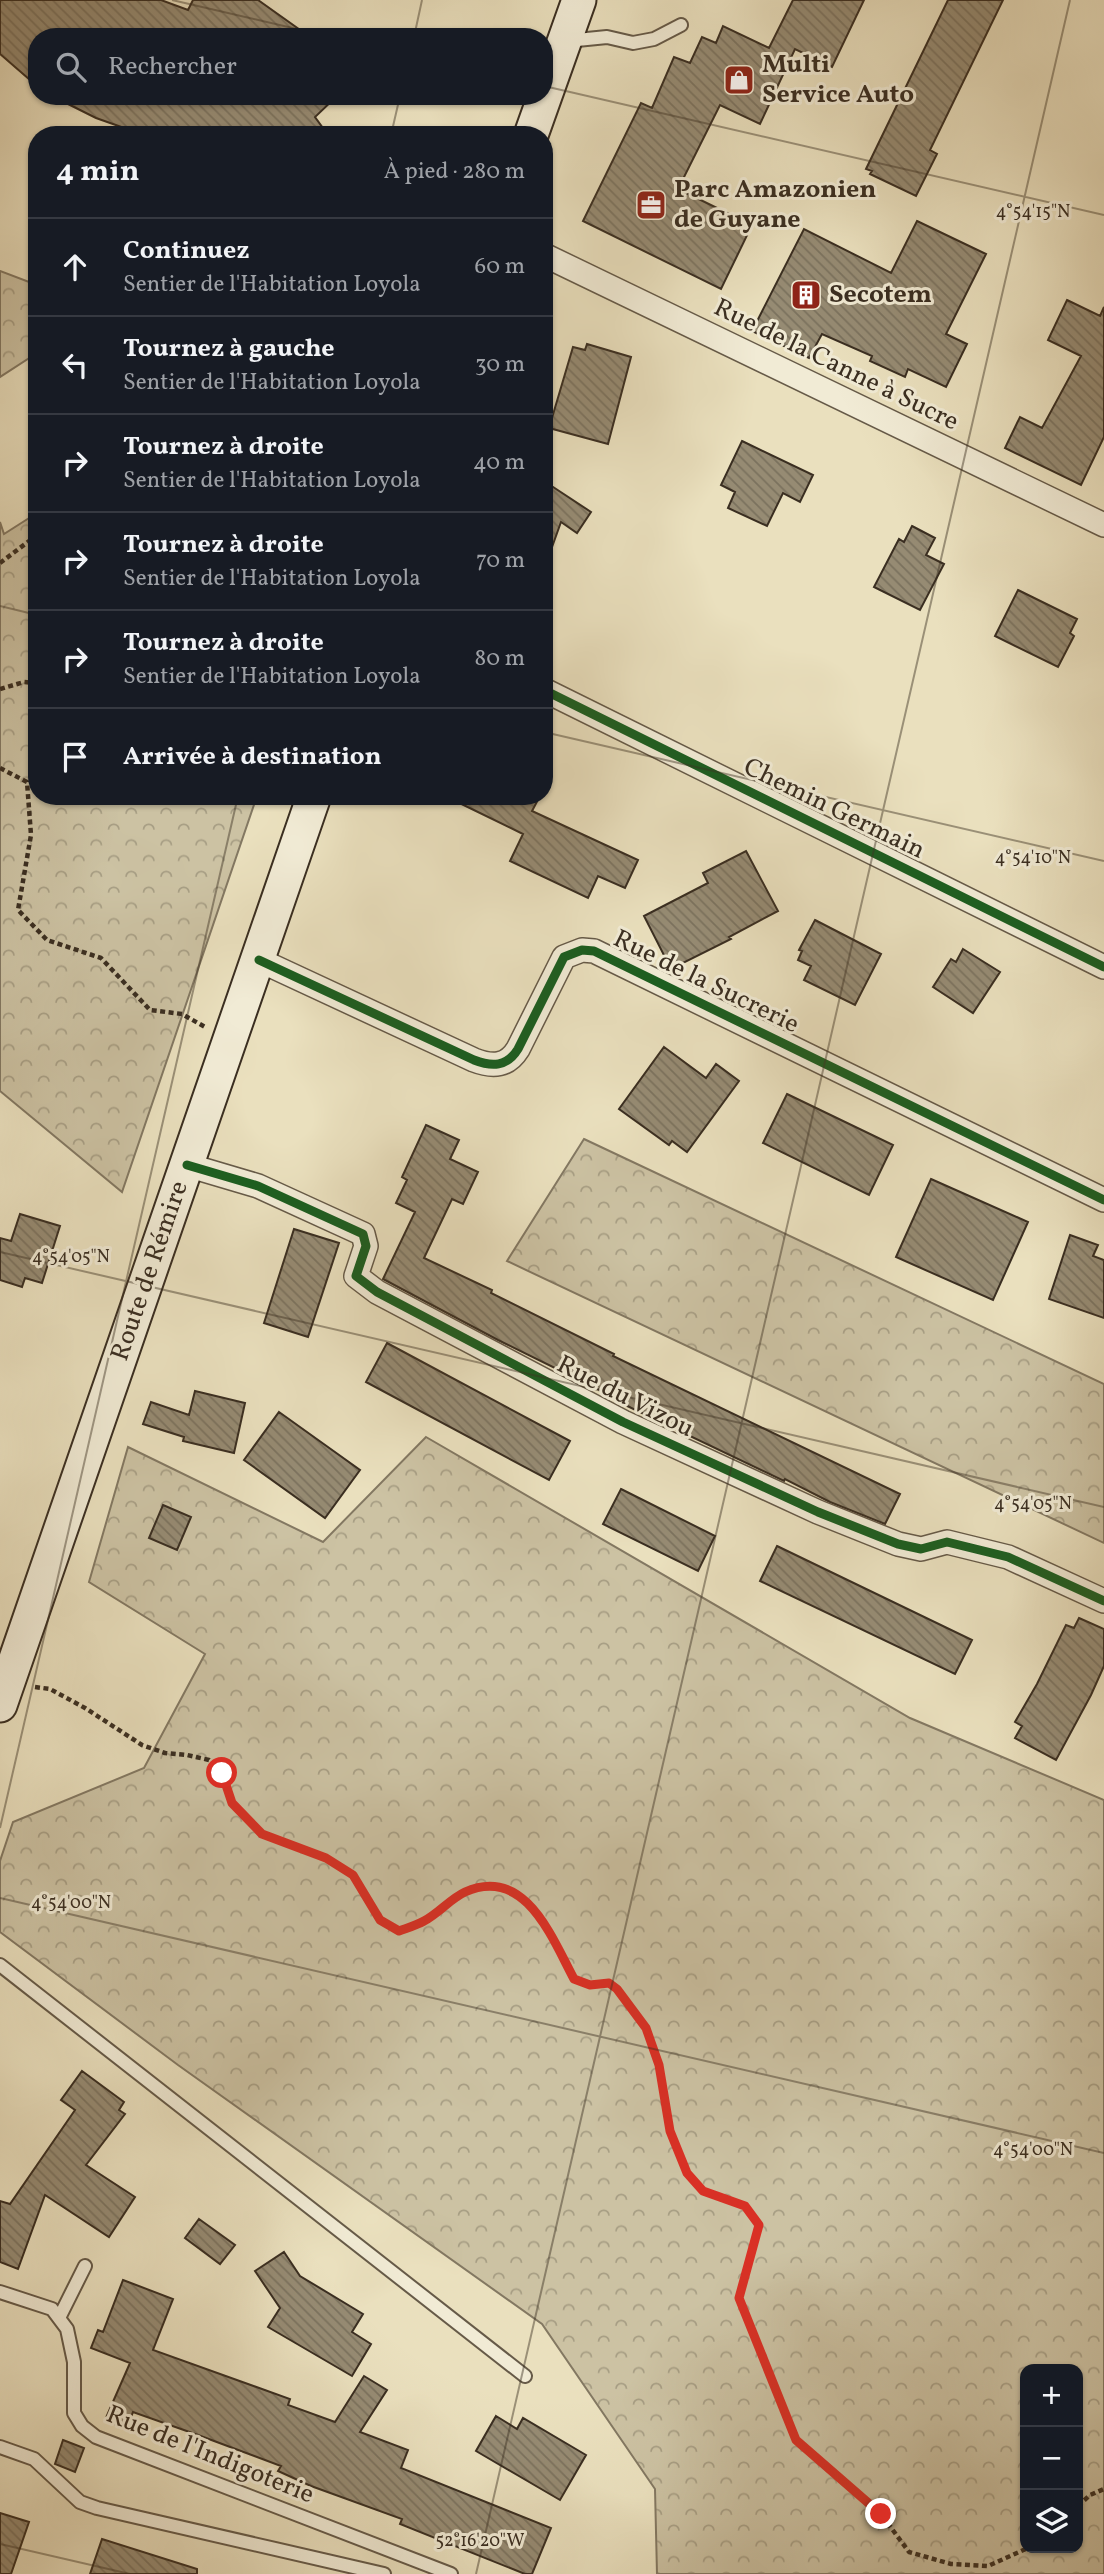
<!DOCTYPE html>
<html lang="fr">
<head>
<meta charset="utf-8">
<style>
	body { margin:0; font-family:Vollkorn,serif; background:#20242c; color:#f1f3f6 }
	.controls { position:absolute; right:21px; bottom:21px; display:grid; overflow:hidden; border-radius:14px; box-shadow:0 2px 5px #0004 }
	.controls button { width:63px; height:63px; display:grid; place-items:center; padding:0; border:0; border-bottom:2px solid #363941; background:#171b24; color:#f1f3f6; font:35px sans-serif }
	.stop { position:absolute; width:21px; height:21px; margin:-16px; border:5px solid #d93025; border-radius:50%; background:#fff }
	.stop.end { background:#d93025; border-color:#fff; box-shadow:0 2px 7px #0008 }
	.list { margin:0; padding:0; list-style:none }
	h2 { display:flex; justify-content:space-between; align-items:center; height:91px; margin:0; padding:0 28px; font-size:30px }
	h2 small { font-size:23px; font-weight:400; color:#9ea1a6 }
	.list li { display:grid; grid-template-columns:46px 1fr auto; gap:21px; align-items:center; box-sizing:border-box; height:98px; padding:0 28px; border-top:2px solid #363941 }
	.list b { display:block; font-size:26px; white-space:nowrap }
	.list p { margin:0; font-size:23px; white-space:nowrap; color:#9ea1a6 }
	.list em { font-size:23px; font-style:normal; color:#9ea1a6 }
	.icon { flex:none; width:38px; height:38px; fill:none; stroke:currentColor; stroke-width:2; stroke-linecap:round; stroke-linejoin:round }
	.map { position:relative; flex:none; width:1104px; height:2574px; overflow:hidden }
	.search { position:absolute; background:#171b24; box-shadow:0 2px 5px #0004; left:28px; top:28px; width:525px; height:77px; display:flex; align-items:center; gap:18px; box-sizing:border-box; padding:0 24px; border-radius:28px; color:#9ea1a6; font-size:26px }
	.panel { position:absolute; background:#171b24; box-shadow:0 2px 5px #0004; left:28px; top:126px; width:525px; height:679px; border-radius:28px }
	.map>svg:first-child { display:block }
	.forest { fill:url(#forest-crowns); stroke:#837862; stroke-width:2; fill-rule:evenodd }
	.building { fill:url(#building-back-hatch); stroke:#3a2e21; stroke-width:2 }
	.lines { fill:none; stroke-linecap:round; stroke-linejoin:round }
	.service-casing { stroke:#665a48; stroke-width:16 }
	.minor-casing { stroke:#665a48; stroke-width:26 }
	.secondary-casing { stroke:#3a2e21; stroke-width:37 }
	.path { stroke:#3a2e21; stroke-width:4.5; stroke-dasharray:5 3.5; stroke-linecap:butt }
	.service { stroke:#f1ebd5; stroke-width:12 }
	.minor { stroke:#f1ebd5; stroke-width:23 }
	.secondary { stroke:#f1ebd5; stroke-width:33 }
	.cycleway-casing { stroke:#f1ebd5; stroke-width:13 }
	.cycleway { stroke:#1b5e20; stroke-width:9 }
	.route { stroke:#d93025; stroke-width:9 }
	.ticks { fill:none; stroke:#3a2e21; stroke-width:2; stroke-opacity:0.45 }
	.labels { text-anchor:middle; dominant-baseline:central; stroke-width:6; stroke-linejoin:round; paint-order:stroke }
	.poi-label { font-size:26px; font-weight:bold; fill:#3a2e21; stroke:#f1ebd5; text-anchor:start }
	.street-label { font-size:26px; fill:#3a2e21; stroke:#f1ebd5 }
	.ticks-label { font-size:18px; text-anchor:middle; fill:#3a2e21; stroke:#f1ebd5; stroke-width:6; stroke-linejoin:round; paint-order:stroke }
</style>
</head>
<body>
<div class="map">
<svg width="1104" height="2574" viewBox="0 0 1104 2574">
	<defs>
		<pattern id="forest-crowns" width="20" height="18" patternUnits="userSpaceOnUse" patternTransform="scale(1.75)"><rect width="20" height="18" fill="#ccc2a3"/><path d="M2 6a3 3 0 1 1 6 0M12 15a3 3 0 1 1 6 0" fill="none" stroke="#a79e84"/></pattern>
		<pattern id="building-back-hatch" width="6" height="6" patternUnits="userSpaceOnUse" patternTransform="scale(1.75)"><rect width="6" height="6" fill="#968b73"/><path d="M-1 5l2 2M0 0l6 6M5-1l2 2" fill="none" stroke="#7b725e"/></pattern>
	</defs>
	<rect width="100%" height="100%" fill="#eae0be"/>
	<filter id="stains"><feTurbulence type="fractalNoise" baseFrequency=".00286" numOctaves="4"/><feColorMatrix values="0 0 0 0 .2 0 0 0 0 .09 0 0 0 0 .02 0 0 0 .5 -.17"/></filter>
	<radialGradient id="worn" r=".72"><stop offset=".6" stop-color="#630" stop-opacity="0"/><stop offset="1" stop-color="#630" stop-opacity=".3"/></radialGradient>
	<path class="forest" d="M 0,271 L 37,285 L 37,353 L 0,377 Z
		M 37,513 L 37,796 L 257,796 L 122,1192 L 0,1091 L 0,522 L 4,534 Z
		M 584,1139 L 1104,1384 L 1104,1543 L 507,1261 Z
		M 426,1437 L 910,1718 L 1104,1800 L 1104,2574 L 657,2574 L 655,2489 L 542,2324 L 178,2065 L 0,1932 L 0,1861 L 13,1822 L 144,1768 L 205,1654 L 89,1582 L 128,1447 L 323,1542 ZM 1025,2369 L 1078,2369 L 1078,2548 L 1025,2548 Z"/>
	<path class="building" d="M 0,0 L 161,0 L 188,10 L 193,0 L 258,0 L 310,37 L 37,37 L 37,86 L 0,54 Z
		M 793,0 L 864,0 L 832,67 L 795,49 L 760,124 L 720,105 L 678,189 L 752,225 L 721,289 L 583,221 L 641,103 L 652,108 L 674,57 L 690,63 L 702,37 L 716,43 L 723,26 L 769,48 Z
		M 948,0 L 1003,0 L 930,150 L 937,154 L 916,196 L 870,174 L 872,171 L 866,169 Z
		M 52,96 L 337,96 L 315,117 L 328,135 L 144,135 L 96,118 Z
		M 917,221 L 986,254 L 946,334 L 967,344 L 946,387 L 908,369 L 905,377 L 870,361 L 872,356 L 822,334 L 809,358 L 752,331 L 804,229 L 891,273 Z
		M 1067,300 L 1100,316 L 1104,307 L 1104,437 L 1081,485 L 1005,448 L 1020,417 L 1042,428 L 1081,356 L 1048,340 Z
		M 587,344 L 631,357 L 608,444 L 549,428 L 573,347 L 585,350 Z
		M 742,441 L 813,475 L 800,502 L 783,493 L 767,526 L 728,508 L 735,492 L 721,485 Z
		M 544,481 L 591,512 L 577,533 L 561,522 L 547,561 L 544,561 Z
		M 912,526 L 935,538 L 926,555 L 944,564 L 920,610 L 874,587 L 899,539 L 904,542 Z
		M 1018,590 L 1077,619 L 1070,633 L 1074,636 L 1058,667 L 995,636 Z
		M 445,796 L 540,796 L 532,811 L 638,860 L 625,888 L 598,876 L 588,898 L 510,861 L 523,834 Z
		M 746,851 L 778,911 L 729,937 L 731,939 L 671,969 L 644,916 L 708,883 L 703,873 Z
		M 815,920 L 881,954 L 855,1005 L 804,980 L 811,966 L 798,960 L 802,951 L 799,950 Z
		M 963,949 L 1000,972 L 973,1013 L 933,987 L 951,959 L 956,962 Z
		M 664,1047 L 706,1078 L 716,1064 L 739,1081 L 687,1152 L 672,1141 L 669,1145 L 619,1109 Z
		M 787,1094 L 893,1145 L 869,1195 L 763,1143 Z
		M 426,1125 L 459,1140 L 450,1159 L 478,1172 L 463,1204 L 452,1199 L 424,1258 L 492,1290 L 491,1293 L 614,1354 L 613,1356 L 900,1494 L 885,1524 L 830,1502 L 785,1479 L 784,1481 L 623,1404 L 624,1402 L 498,1340 L 383,1279 L 415,1212 L 396,1203 L 407,1180 L 402,1177 Z
		M 931,1179 L 1028,1222 L 993,1300 L 896,1257 Z
		M 20,1214 L 60,1226 L 42,1283 L 25,1278 L 22,1287 L 0,1280 L 0,1238 L 11,1241 Z
		M 294,1229 L 339,1243 L 308,1337 L 264,1323 Z
		M 1070,1235 L 1098,1245 L 1093,1256 L 1104,1260 L 1104,1318 L 1049,1299 Z
		M 387,1343 L 570,1441 L 549,1480 L 366,1382 Z
		M 195,1391 L 245,1403 L 234,1453 L 183,1441 L 184,1437 L 143,1424 L 151,1402 L 189,1415 Z
		M 279,1412 L 360,1470 L 325,1518 L 244,1460 Z
		M 621,1489 L 715,1536 L 698,1571 L 603,1524 Z
		M 163,1505 L 191,1517 L 177,1550 L 149,1538 Z
		M 777,1546 L 972,1640 L 955,1674 L 760,1581 Z
		M 1079,1618 L 1104,1629 L 1104,1666 L 1091,1695 L 1056,1760 L 1015,1738 L 1022,1726 L 1015,1722 L 1037,1684 L 1066,1625 L 1074,1628 Z
		M 82,2071 L 124,2102 L 119,2110 L 125,2114 L 86,2165 L 135,2197 L 109,2237 L 45,2195 L 18,2269 L 0,2262 L 0,2201 L 10,2204 L 75,2110 L 61,2100 Z
		M 199,2219 L 235,2245 L 220,2264 L 185,2238 Z
		M 284,2252 L 300,2276 L 363,2314 L 352,2332 L 371,2344 L 352,2376 L 268,2327 L 280,2308 L 255,2271 Z
		M 123,2280 L 173,2299 L 153,2350 L 290,2399 L 288,2405 L 335,2422 L 364,2376 L 387,2390 L 360,2432 L 408,2450 L 401,2468 L 551,2528 L 532,2574 L 525,2574 L 400,2524 L 402,2519 L 311,2486 L 278,2471 L 281,2466 L 198,2435 L 133,2412 L 126,2429 L 105,2420 L 130,2363 L 91,2348 L 98,2330 L 103,2332 Z
		M 496,2416 L 517,2429 L 523,2418 L 586,2455 L 560,2500 L 476,2451 Z
		M 63,2440 L 84,2448 L 75,2472 L 55,2464 Z
		M 0,2513 L 29,2522 L 11,2574 L 0,2574 Z
		M 102,2539 L 197,2569 L 197,2574 L 90,2574 Z"/>
	<g class="lines">
		<g class="service-casing">
			<path id="service" d="M 567,41 L 607,37 L 633,43 L 654,39 L 681,25
				M 0,1965 L 525,2376
				M 0,2292 L 52,2309 L 67,2329 L 74,2362 L 74,2413 L 82,2426 L 96,2437 L 451,2574
				M 59,2318 L 85,2266
				M 0,2447 L 34,2459 L 80,2502 L 97,2508 L 384,2574"/>
		</g>
		<g class="minor-casing">
			<path id="minor" d="M 544,255 L 1104,525
				M 544,690 L 1104,967
				M 259,960 L 474,1060 C 492,1067 507,1067 518,1049 L 564,957 L 582,950 L 594,951 L 1104,1200
				M 187,1165 L 258,1186 L 363,1234 L 366,1246 L 356,1276 L 377,1292 L 623,1422 L 818,1512 L 898,1544 L 921,1549 L 947,1542 L 1008,1557 L 1104,1601"/>
		</g>
		<g class="secondary-casing">
			<path id="secondary" d="M 531,135 L 579,0
				M 0,1705 L 314,796"/>
		</g>
		<path class="path" d="M 0,563 L 37,535
			M 0,689 L 24,682 L 37,683
			M 0,768 L 27,782 L 31,835 L 18,910 L 47,940 L 101,958 L 150,1010 L 182,1014 L 205,1027
			M 35,1687 L 50,1689 L 85,1708 L 142,1745 L 165,1753 L 187,1755 L 209,1760 L 222,1773 L 232,1803 L 262,1834 L 326,1858 L 353,1876 L 380,1920 L 399,1931 C 407,1928 417,1925 424,1921 C 439,1913 450,1899 465,1892 C 525,1865 552,1938 574,1979 L 590,1985 L 609,1983 L 617,1989 L 646,2028 L 659,2065 L 669,2131 L 687,2173 L 703,2191 L 745,2206 L 759,2225 L 739,2298 L 796,2440 L 881,2514 L 909,2552 L 951,2564 L 988,2566 L 1028,2548
			M 1078,2506 L 1090,2495 L 1104,2489"/>
		<use href="#service" class="service"/>
		<use href="#minor" class="minor"/>
		<use href="#secondary" class="secondary"/>
		<g class="cycleway-casing">
			<path id="cycleway" d="M 544,690 L 1104,967
				M 259,960 L 474,1060 C 492,1067 507,1067 518,1049 L 564,957 L 582,950 L 594,951 L 1104,1200
				M 187,1165 L 258,1186 L 363,1234 L 366,1246 L 356,1276 L 377,1292 L 623,1422 L 818,1512 L 898,1544 L 921,1549 L 947,1542 L 1008,1557 L 1104,1601"/>
		</g>
		<use href="#cycleway" class="cycleway"/>
	</g>
	<g class="lines">
		<path class="route" d="M 222,1773 L 232,1803 L 262,1834 L 326,1858 L 353,1875 L 380,1920 L 399,1931 C 407,1928 417,1925 424,1921 C 439,1913 450,1899 465,1892 C 525,1865 552,1938 574,1979 L 590,1985 L 609,1983 L 617,1989 L 646,2028 L 659,2065 L 670,2131 L 687,2173 L 703,2191 L 745,2206 L 759,2225 L 739,2298 L 796,2440 L 881,2514"/>
	</g>
	<path class="ticks" d="M 172,0 L 331,37M 414,37 L 422,0M 544,86 L 1104,215M 391,135 L 400,96M 0,606 L 37,615M 544,732 L 1104,861M 0,1252 L 1104,1507M 0,1828 L 238,796M 0,1898 L 1104,2153M 0,2544 L 130,2574M 476,2574 L 1070,0"/>
	<defs>
		<g id="shop-square" transform="scale(1.575)"><rect x="-9" y="-9" width="18" height="18" rx="4" fill="#8f2418" stroke="#f1ebd5"/><path d="M-5-2.5h2.3a2.7 3.5 0 0 1 5.4 0H5L5.5 6h-11ZM-1.5-2.5h3a1.5 2.3 0 0 0-3 0Z" fill="#fff"/></g>
		<g id="office-square" transform="scale(1.575)"><rect x="-9" y="-9" width="18" height="18" rx="4" fill="#8f2418" stroke="#f1ebd5"/><path d="M-6-3h4V-5.5h4V-3h4V5H-6ZM-1-4.5V-3h2v-1.5ZM-6 0V1H6V0Z" fill="#fff"/></g>
		<g id="building-square" transform="scale(1.575)"><rect x="-9" y="-9" width="18" height="18" rx="4" fill="#8f2418" stroke="#f1ebd5"/><path d="M-4-6H4V6H1V3H-1V6H-4ZM-2.5-4.3h1.7v1.8h-1.7ZM.8-4.3h1.7v1.8H.8ZM-2.5-1h1.7V.8h-1.7ZM.8-1h1.7V.8H.8Z" fill="#fff"/></g>
	</defs>
	<g fill-rule="evenodd">
		<use href="#shop-square" x="739" y="80"/>
		<use href="#office-square" x="651" y="205"/>
		<use href="#building-square" x="806" y="295"/>
	</g>
	<g class="labels">
		<g class="poi-label">
			<text x="762" y="65">Multi<tspan x="762" dy="30">Service Auto</tspan></text>
			<text x="674" y="190">Parc Amazonien<tspan x="674" dy="30">de Guyane</tspan></text>
			<text x="829" y="295">Secotem</text>
		</g>
		<g class="street-label">
			<text transform="translate(836 365) rotate(26)">Rue de la Canne à Sucre</text>
			<text transform="translate(834 809) rotate(26)">Chemin Germain</text>
			<text transform="translate(706 982) rotate(26)">Rue de la Sucrerie</text>
			<text transform="translate(150 1271) rotate(-71)">Route de Rémire</text>
			<text transform="translate(625 1397) rotate(27)">Rue du Vizou</text>
			<text transform="translate(210 2455) rotate(22)">Rue de l'Indigoterie</text>
		</g>
	</g>
	<g class="ticks-label">
		<text x="1033" y="217">4°54'15"N</text>
		<text x="1033" y="863">4°54'10"N</text>
		<text x="71" y="1262">4°54'05"N</text>
		<text x="1033" y="1509">4°54'05"N</text>
		<text x="71" y="1908">4°54'00"N</text>
		<text x="1033" y="2155">4°54'00"N</text>
		<text x="480" y="2546">52°16'20"W</text>
	</g>
	<rect width="100%" height="100%" filter="url(#stains)"/>
	<rect width="100%" height="100%" fill="url(#worn)"/>
</svg>
<div class="controls">
<button>+</button>
<button>−</button>
<button><svg class="icon" aria-label="layers" viewBox="0 0 24 24"><path d="M12 4l9 5-9 5-9-5zM3 14l9 5 9-5"/></svg></button>
</div>
<div class="stop" style="left:222px;top:1773px"></div>
<div class="stop end" style="left:881px;top:2514px"></div>
<div class="search"><svg class="icon" aria-label="search" viewBox="0 0 24 24"><circle cx="10" cy="10" r="6"/><path d="M15 15l6 6"/></svg>Rechercher</div>
<section class="panel">
<h2>4 min<small>À pied · 280 m</small></h2>
<ul class="list">
<li><svg class="icon" aria-label="ahead" viewBox="0 0 24 24"><path d="M12 20V5M6 11l6-6 6 6"/></svg><div><b>Continuez</b><p>Sentier de l'Habitation Loyola</p></div><em>60 m</em></li>
<li><svg class="icon" aria-label="left" viewBox="0 0 24 24"><path d="M17 20v-9H6M10 6l-5 5 5 5"/></svg><div><b>Tournez à gauche</b><p>Sentier de l'Habitation Loyola</p></div><em>30 m</em></li>
<li><svg class="icon" aria-label="right" viewBox="0 0 24 24"><path d="M7 20v-9h11M14 6l5 5-5 5"/></svg><div><b>Tournez à droite</b><p>Sentier de l'Habitation Loyola</p></div><em>40 m</em></li>
<li><svg class="icon" aria-label="right" viewBox="0 0 24 24"><path d="M7 20v-9h11M14 6l5 5-5 5"/></svg><div><b>Tournez à droite</b><p>Sentier de l'Habitation Loyola</p></div><em>70 m</em></li>
<li><svg class="icon" aria-label="right" viewBox="0 0 24 24"><path d="M7 20v-9h11M14 6l5 5-5 5"/></svg><div><b>Tournez à droite</b><p>Sentier de l'Habitation Loyola</p></div><em>80 m</em></li>
<li><svg class="icon" aria-label="arrive" viewBox="0 0 24 24"><path d="M6 21V4h12l-3 4 3 4H6"/></svg><div><b>Arrivée à destination</b></div></li>
</ul>
</section>
</div>
</body>
</html>
